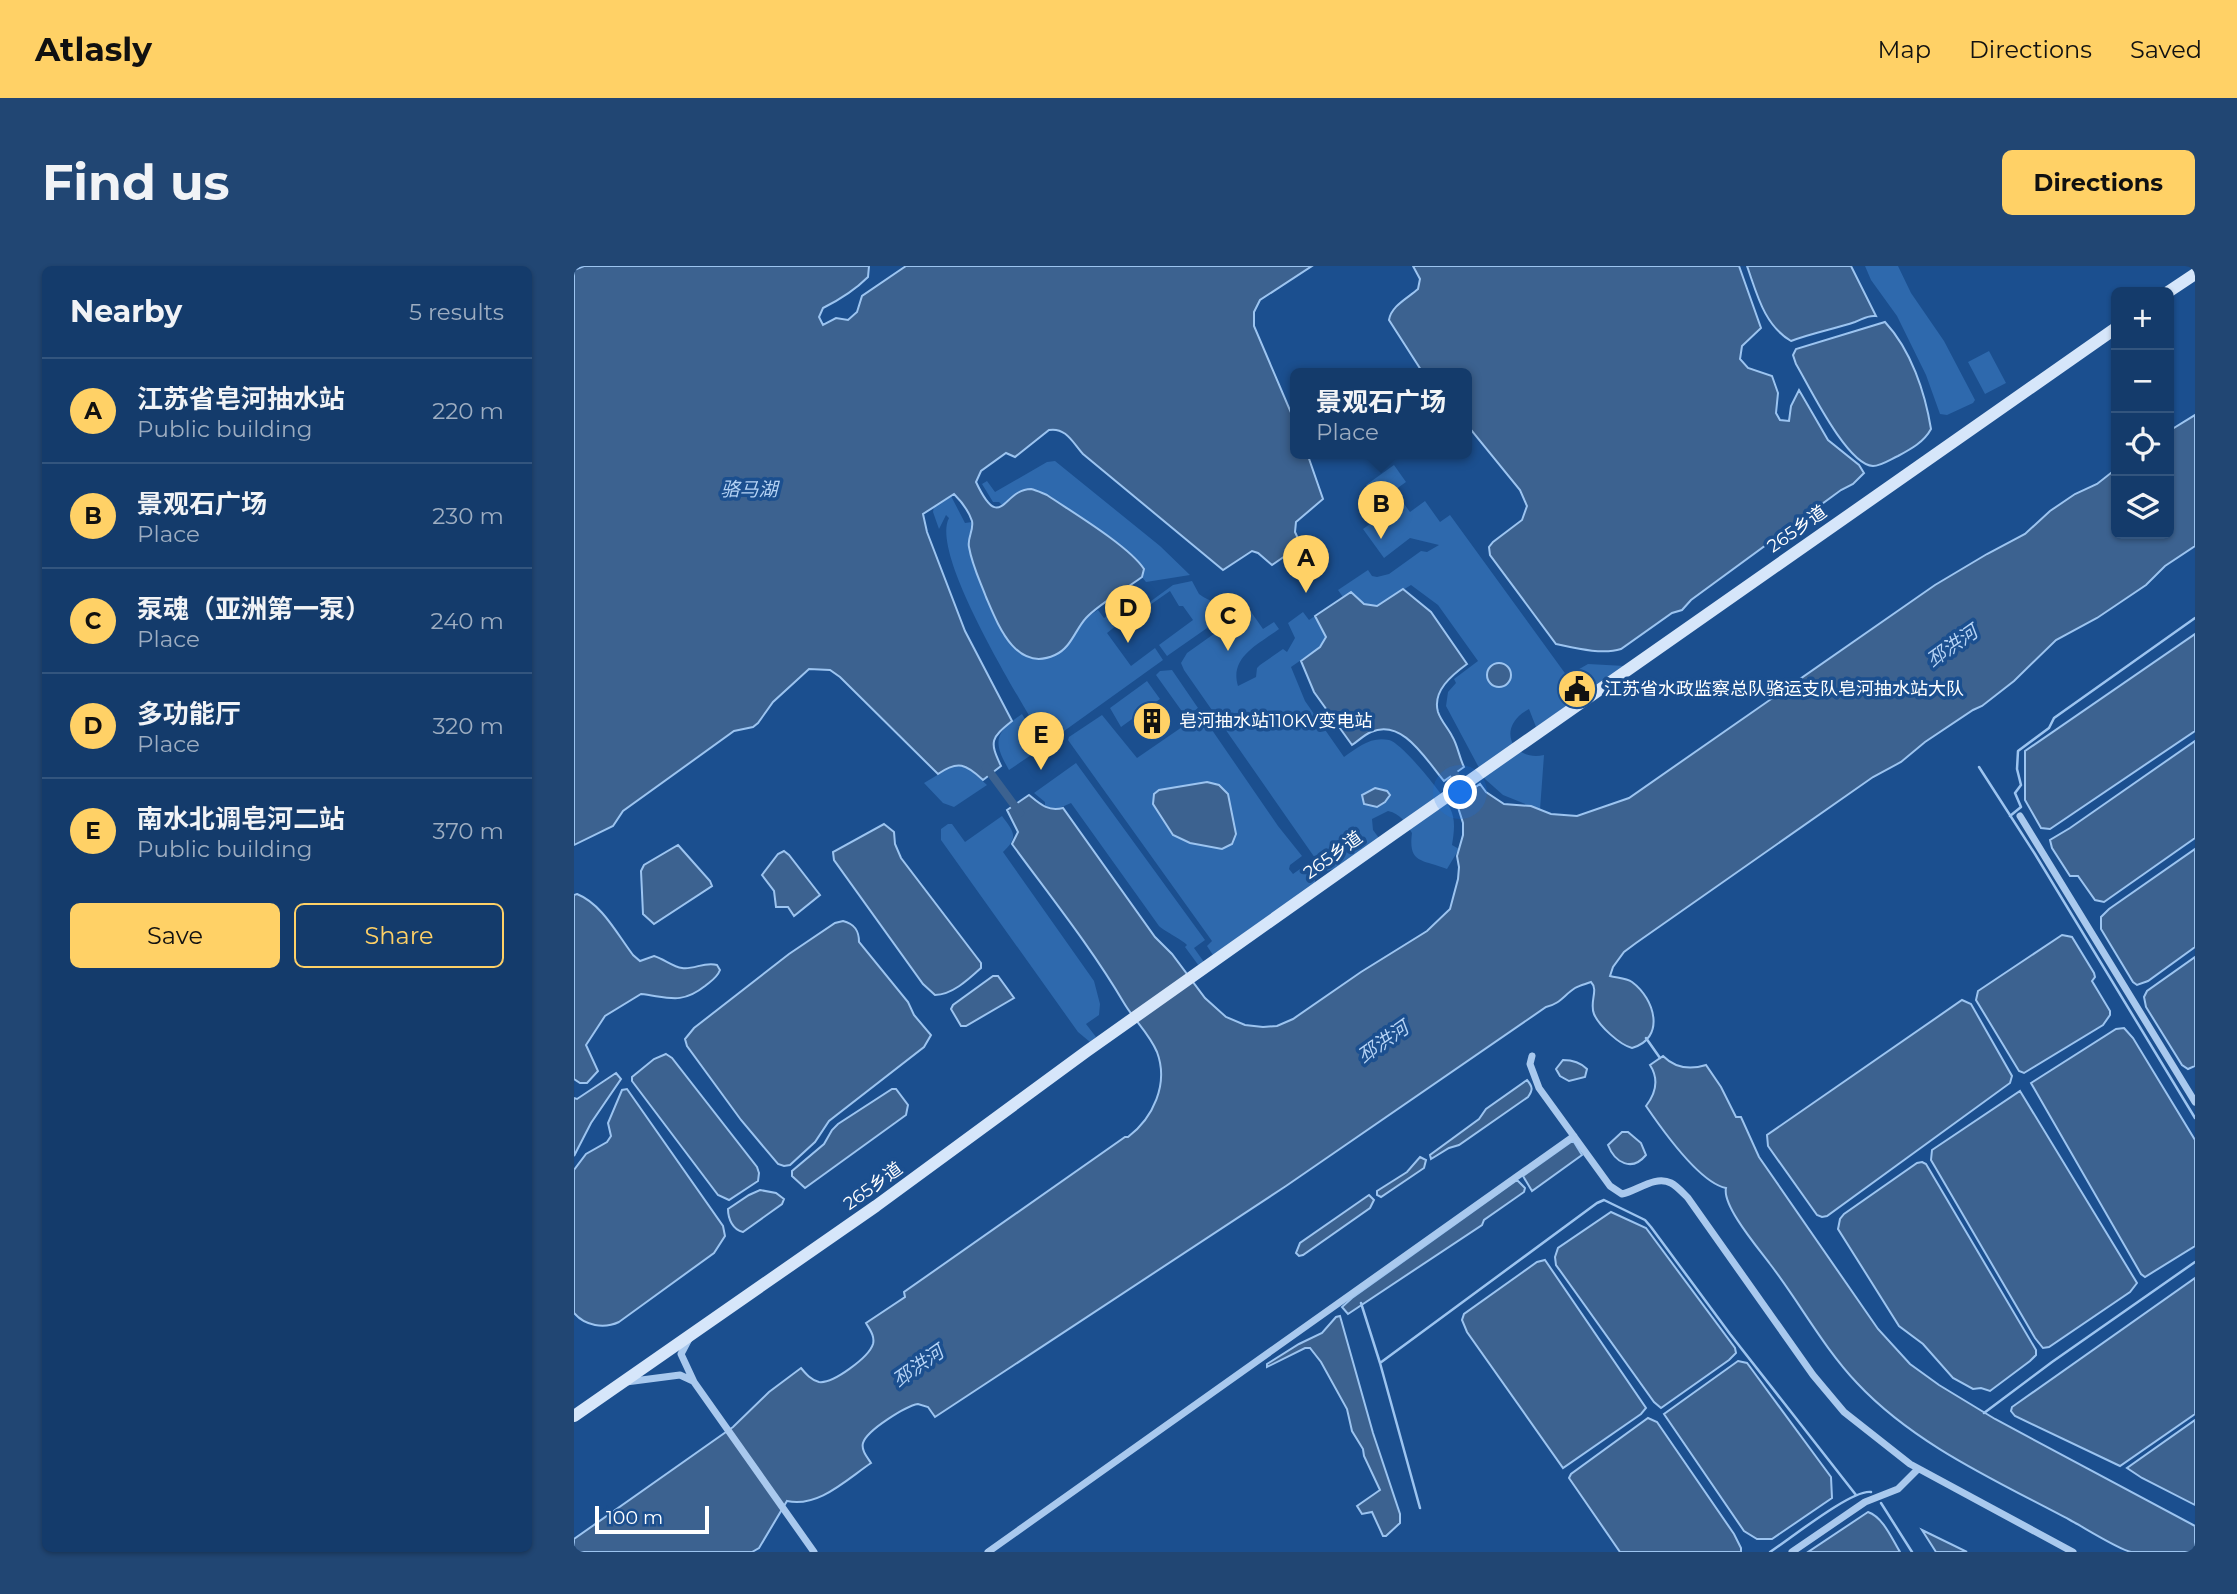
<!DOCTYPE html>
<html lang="en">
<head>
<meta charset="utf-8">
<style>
	body { margin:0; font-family:Montserrat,"Noto Sans SC",sans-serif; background:#214673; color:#f1f3f6 }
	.controls { position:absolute; right:21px; top:21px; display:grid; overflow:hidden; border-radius:10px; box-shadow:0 2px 5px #0004 }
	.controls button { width:63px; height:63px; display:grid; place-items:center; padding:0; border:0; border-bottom:2px solid #33557e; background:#143b6b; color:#f1f3f6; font:35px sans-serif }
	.scale { position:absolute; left:21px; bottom:18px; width:114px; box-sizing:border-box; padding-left:7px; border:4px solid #fff; border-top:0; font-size:19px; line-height:24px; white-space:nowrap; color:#fff; -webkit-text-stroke:5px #1b4f8f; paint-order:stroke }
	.you { position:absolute; left:887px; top:527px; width:24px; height:24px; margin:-18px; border:5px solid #fff; border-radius:50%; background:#1a73e8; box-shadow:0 0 0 10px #1a73e833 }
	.badge { display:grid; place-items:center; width:46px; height:46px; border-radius:50%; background:#ffd166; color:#111; font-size:23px; font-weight:700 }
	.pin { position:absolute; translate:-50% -58px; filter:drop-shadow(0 2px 4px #0008) }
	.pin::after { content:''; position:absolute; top:37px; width:24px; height:21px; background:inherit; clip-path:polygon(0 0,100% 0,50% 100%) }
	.popup { position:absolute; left:716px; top:102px; width:182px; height:91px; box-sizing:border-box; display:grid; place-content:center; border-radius:10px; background:#143b6b; filter:drop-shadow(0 2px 5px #0005); font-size:23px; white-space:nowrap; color:#9dadc1 }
	.popup b { font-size:26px; color:#f1f3f6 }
	.popup::after { content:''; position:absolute; left:50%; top:100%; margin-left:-14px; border:14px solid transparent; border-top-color:#143b6b }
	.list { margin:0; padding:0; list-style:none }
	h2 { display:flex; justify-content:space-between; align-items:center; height:91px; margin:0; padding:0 28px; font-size:30px }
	h2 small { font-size:23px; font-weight:400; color:#9dadc1 }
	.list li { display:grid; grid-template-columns:46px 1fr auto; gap:21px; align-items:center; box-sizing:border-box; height:105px; padding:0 28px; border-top:2px solid #33557e }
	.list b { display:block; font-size:26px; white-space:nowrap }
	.list p { margin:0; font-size:23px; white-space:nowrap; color:#9dadc1 }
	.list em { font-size:23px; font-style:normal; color:#9dadc1 }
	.actions { display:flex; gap:14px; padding:21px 28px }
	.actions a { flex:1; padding:16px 0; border:2px solid #ffd166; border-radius:10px; text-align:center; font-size:24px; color:#ffd166 }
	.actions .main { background:#ffd166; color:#111 }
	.icon { flex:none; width:38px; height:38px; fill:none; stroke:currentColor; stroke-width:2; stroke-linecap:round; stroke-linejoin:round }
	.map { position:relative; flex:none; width:1621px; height:1286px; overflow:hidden; border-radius:10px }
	header { display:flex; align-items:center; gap:42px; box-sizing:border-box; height:98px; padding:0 35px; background:#ffd166; color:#111 }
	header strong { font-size:33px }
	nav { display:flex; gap:38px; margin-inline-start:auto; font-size:24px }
	.intro { display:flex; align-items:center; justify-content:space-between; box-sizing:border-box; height:168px; padding:0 42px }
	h1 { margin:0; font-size:49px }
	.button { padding:18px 32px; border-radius:10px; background:#ffd166; color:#111; font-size:24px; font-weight:700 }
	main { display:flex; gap:42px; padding:0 42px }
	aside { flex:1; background:#143b6b; border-radius:10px; box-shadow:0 2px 5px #0004 }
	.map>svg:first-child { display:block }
	.green { fill:#2e69ad }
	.water { fill:#3c6290; stroke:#9cc4f0; stroke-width:2 }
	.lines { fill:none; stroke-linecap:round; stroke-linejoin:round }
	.stream { stroke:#9cc4f0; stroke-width:2.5 }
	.canal { stroke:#3c6290; stroke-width:8 }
	.street { stroke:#a9c9ee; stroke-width:7 }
	.secondary { stroke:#d6e6fa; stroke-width:12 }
	.labels { text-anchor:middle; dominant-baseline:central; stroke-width:7; stroke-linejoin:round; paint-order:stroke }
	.street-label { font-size:18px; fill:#fff; stroke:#1b4f8f }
	.poi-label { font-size:18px; fill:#fff; stroke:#1b4f8f; text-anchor:start }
	.water-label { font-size:19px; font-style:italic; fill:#b5d3f5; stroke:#1b4f8f }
</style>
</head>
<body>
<header>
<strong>Atlasly</strong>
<nav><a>Map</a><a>Directions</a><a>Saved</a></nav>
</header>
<div class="intro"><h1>Find us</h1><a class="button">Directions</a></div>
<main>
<aside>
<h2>Nearby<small>5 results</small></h2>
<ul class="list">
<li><span class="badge">A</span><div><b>江苏省皂河抽水站</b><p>Public building</p></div><em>220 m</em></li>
<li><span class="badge">B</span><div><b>景观石广场</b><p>Place</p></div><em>230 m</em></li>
<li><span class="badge">C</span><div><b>泵魂（亚洲第一泵）</b><p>Place</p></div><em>240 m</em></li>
<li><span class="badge">D</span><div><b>多功能厅</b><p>Place</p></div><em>320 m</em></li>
<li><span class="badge">E</span><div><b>南水北调皂河二站</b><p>Public building</p></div><em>370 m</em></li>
</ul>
<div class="actions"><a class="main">Save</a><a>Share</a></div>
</aside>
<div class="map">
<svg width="1621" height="1286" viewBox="0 0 1621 1286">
	<rect width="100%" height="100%" fill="#1b4f8f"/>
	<path class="green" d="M 1291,0 L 1324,0 L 1337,27 L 1370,75 L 1401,134 L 1399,137 L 1373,149 L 1366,148 L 1352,109 L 1323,50 L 1297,14 Z
		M 1415,85 L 1432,117 L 1411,128 L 1394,96 Z
		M 481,195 L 586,280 L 616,309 L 572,316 L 568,311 L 570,303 L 551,283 L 473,229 C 449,220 448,227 428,239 L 425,236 L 419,236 L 408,218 L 413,215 L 421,226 L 473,196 Z
		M 820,199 L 832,216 L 804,236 L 792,219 Z
		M 377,230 L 391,257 L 398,256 L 394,277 L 399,299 L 429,369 L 492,381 L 512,352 L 524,344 L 530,352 L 550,338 L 557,348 L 533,367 L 557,400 L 581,382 L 589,394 L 472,478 C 450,440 355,289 375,252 L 372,249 L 365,263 L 359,246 L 360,240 Z
		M 828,235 L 836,246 L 851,235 L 866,256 L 876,249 L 993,410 L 1014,398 L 1051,400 L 962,461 L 955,443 C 921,461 938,496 970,489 L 966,544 L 929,529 L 911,513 L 872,440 L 874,426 L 882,417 L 880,413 L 904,395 L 864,339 L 837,319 L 803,340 L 790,338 L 777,326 L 769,331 L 764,324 L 794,304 L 798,310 L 803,311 L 815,308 L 847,285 L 853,286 L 865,279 L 836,272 L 810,292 L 789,263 Z
		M 618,315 L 625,328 C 637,337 638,331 647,348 L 646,353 L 593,390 L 585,379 L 619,354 L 609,340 L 605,340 L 596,325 L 563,348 L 562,346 L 599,319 Z
		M 675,343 L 689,363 L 700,356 L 705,363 C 685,378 655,391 664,420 L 682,411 L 683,402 L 686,399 L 709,383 L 713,386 L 721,372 L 714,357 L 729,346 L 735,354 L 741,350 L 752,371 L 746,381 L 717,401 L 731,435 L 770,491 C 784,481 797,470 815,474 C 827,476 870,529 876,542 C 882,554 880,566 878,579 L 885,583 L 873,603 C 848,593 834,598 838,567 C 831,556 827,548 814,545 L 798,553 L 799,564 L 805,572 L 761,603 L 752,605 L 748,602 L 610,404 L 607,397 L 613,387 Z
		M 598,404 L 624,442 L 612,451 L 582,409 L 586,405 Z
		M 573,415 L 586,433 L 547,461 L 536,442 Z
		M 448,448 L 466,479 L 463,485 L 435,504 C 418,475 421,467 448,448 Z
		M 627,448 L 704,560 L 728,590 L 716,599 L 715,603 L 719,608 L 733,598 L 741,607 L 741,617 L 639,689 L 633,680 L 638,675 L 494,474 L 495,471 L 528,449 L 563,492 Z
		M 502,497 L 631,674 L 620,682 L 630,696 L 625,700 L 611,681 L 613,679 C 610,675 592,666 585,660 L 497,537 L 481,544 L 471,541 L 471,536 L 460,527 Z
		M 380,499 L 393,501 L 413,519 L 380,541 L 369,537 L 350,517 Z
		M 428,550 C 440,566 445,571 429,586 L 520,715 L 526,738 L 525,749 L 512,758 L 522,771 L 516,776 L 504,766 L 367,574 L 367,563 L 374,558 L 378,558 L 391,576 Z"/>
	<path class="water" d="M 10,0 L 295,0 L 294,11 C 280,25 267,33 249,42 L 245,51 L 249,59 L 262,52 L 274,54 L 283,46 L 288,30 L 332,0 L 738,0 L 686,34 L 680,46 L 680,60 L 721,156 L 721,187 L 733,187 L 749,233 L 722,256 L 721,266 L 727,279 L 698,299 L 684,287 L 678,285 L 649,304 L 509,188 C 499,177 492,161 475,164 L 441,191 L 432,187 L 407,205 L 402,216 C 427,269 429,223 457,223 C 462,224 468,227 473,229 C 498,246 555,280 570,303 L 568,311 C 552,323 526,337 512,352 C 501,364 497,382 481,389 C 442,407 424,359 412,331 C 406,315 398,299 395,281 C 393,272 400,264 398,255 C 395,246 387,235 380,228 L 349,248 L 353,266 L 391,365 L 438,455 C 417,472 415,475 427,500 L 409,514 C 392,498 384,494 364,508 L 266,411 L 256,404 L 235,403 L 199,436 L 184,457 L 179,461 L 160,465 L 49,545 L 39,560 L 0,579 L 0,4 Z
		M 839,0 L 1165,0 L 1187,62 L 1168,80 L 1166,93 L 1174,102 L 1198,110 L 1204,127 L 1202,147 L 1206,154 L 1215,155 L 1217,140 L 1225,124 L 1254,174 L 1285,199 L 1290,207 L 1279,218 L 1267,224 L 1117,334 L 1108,344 L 1098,347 L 1047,383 C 1028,389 1001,382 982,378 L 916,289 L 915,281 L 919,276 L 948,254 L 953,240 L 946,224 L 893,159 L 893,107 L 849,107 L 815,54 C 817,40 834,32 844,23 L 846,13 Z
		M 1173,0 L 1277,0 L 1302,50 C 1293,49 1289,53 1281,56 C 1260,63 1238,67 1217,75 C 1190,59 1183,28 1173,0 Z
		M 1311,56 C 1337,84 1351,126 1357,163 C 1350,176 1337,183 1324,190 C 1317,193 1307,200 1299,200 C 1273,199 1235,120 1222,98 L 1219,89 L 1222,83 Z
		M 1621,149 L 1621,280 L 1591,300 L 1572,319 L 1523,352 L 1482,374 L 1440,415 L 1408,440 L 1399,444 L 1351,476 L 1327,496 L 1299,511 L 1062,677 L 1050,686 L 1039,701 L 1036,710 C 1043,712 1052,712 1058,716 C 1081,733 1092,772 1058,782 C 1046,779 1025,760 1020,748 C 1015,736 1025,724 1017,716 C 1012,718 1006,719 1001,722 C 990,729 986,738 972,741 L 712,920 L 361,1151 L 354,1141 L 344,1138 C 332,1140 293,1164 289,1177 C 287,1184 293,1191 297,1197 C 272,1214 244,1242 213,1235 L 185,1282 L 178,1286 L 0,1286 L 0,1273 L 159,1161 L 195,1126 L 227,1102 C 232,1108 237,1114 245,1116 C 259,1118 295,1091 299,1078 C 301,1070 296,1064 292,1057 L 331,1031 L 330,1026 L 551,871 L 554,871 C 579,852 595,818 583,786 C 575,767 560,754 550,737 C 517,681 476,630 438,578 L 444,566 L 433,544 L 455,529 C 466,538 474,546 489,542 L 581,671 L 598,688 L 631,732 L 652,751 L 671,759 L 689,761 L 703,760 L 719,753 L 787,706 L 853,665 L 876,643 L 884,613 L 885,601 L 883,590 L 889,569 L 889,557 L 882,535 L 906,518 L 912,526 L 930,538 L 957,540 L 977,548 L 1003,550 L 1055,532 L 1361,319 L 1413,288 L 1451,268 L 1476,245 L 1501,228 L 1523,218 L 1542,203 L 1542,268 L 1595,268 L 1595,165 Z
		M 829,323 L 857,346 L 893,398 C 878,409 858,425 864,446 C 867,455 874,462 878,470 C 884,480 885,491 890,501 L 870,515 C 852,494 829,452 797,466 C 790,469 784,475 778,479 L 740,426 L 727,395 L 746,381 L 752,371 L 741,350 L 777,326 L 790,338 L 803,340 Z
		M 1621,368 L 1621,465 L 1476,563 L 1467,562 L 1451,534 L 1451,485 Z
		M913 409a12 12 0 1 1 24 0a12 12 0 1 1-24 0Z
		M 1621,475 L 1621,572 L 1530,636 L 1521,634 L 1504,610 L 1496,610 L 1478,582 L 1476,574 L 1496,562 Z
		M 633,516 L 645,519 L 654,528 L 662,568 L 658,578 L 648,583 L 616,577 L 599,569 L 579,538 L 580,528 L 585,524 Z
		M 801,522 L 813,525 L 816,529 L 811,536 L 803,541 L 790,538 L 788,529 Z
		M 310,558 L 320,566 L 321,578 L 327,592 L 407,697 L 407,702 C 395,713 378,729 361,729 L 349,718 L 260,594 L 259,586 Z
		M 104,579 L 136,615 L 138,620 L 80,658 L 69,648 L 67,605 L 70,599 Z
		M 1621,583 L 1621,681 L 1574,715 L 1563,719 L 1559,716 L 1527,663 L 1527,651 L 1535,643 Z
		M 210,585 L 215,589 L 246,629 L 220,650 L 214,641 L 202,641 L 200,625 L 188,609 L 204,588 Z
		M 3,628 C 28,638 43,668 59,689 L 66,695 L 80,690 C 90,693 99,701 108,702 C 120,704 131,695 143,699 L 146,704 C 143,712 137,715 131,720 C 107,739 94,731 67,728 L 31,750 L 12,779 L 24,805 L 13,817 L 6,817 L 0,813 L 0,629 Z
		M 269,655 C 281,658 285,665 285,676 L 334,736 L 340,749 L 357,769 L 350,781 L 255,855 L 241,876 L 216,899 L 210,900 L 204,898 L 167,854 L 113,780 L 111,773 L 120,762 L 215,688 L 261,657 Z
		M 1488,669 L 1498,671 L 1520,707 L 1521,711 L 1518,715 L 1536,745 L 1536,749 L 1529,759 L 1450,807 L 1445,805 L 1402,734 L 1404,725 Z
		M 1621,691 L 1621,800 L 1614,803 L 1608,799 L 1572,741 L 1570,731 L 1573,725 Z
		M 419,710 L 424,710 L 440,732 L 392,760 L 387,760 L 377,743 L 379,739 Z
		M 1388,734 L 1397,738 L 1438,810 L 1436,817 L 1253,950 L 1248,951 L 1243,949 L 1194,880 L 1193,869 Z
		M 1550,762 L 1559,772 L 1621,874 L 1621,980 L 1571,1011 L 1567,1008 L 1457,817 L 1542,763 Z
		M 92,788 L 98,792 L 183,901 L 185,907 L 184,915 L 155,934 L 144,929 L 58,815 L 58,811 L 80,793 Z
		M 1089,790 C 1101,802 1116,804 1132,799 L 1147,821 L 1162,851 L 1167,851 L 1185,891 L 1304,1063 L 1336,1098 L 1365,1119 L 1421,1153 L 1621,1260 L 1621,1286 C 1604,1286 1573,1286 1557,1286 C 1544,1283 1511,1262 1496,1254 C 1423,1215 1341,1179 1283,1117 C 1249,1081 1226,1037 1196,998 C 1185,983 1148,940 1152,922 C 1126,917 1087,862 1072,840 C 1082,827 1085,813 1076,799 Z
		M 989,794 C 999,794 1006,796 1013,803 L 1011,811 L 995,815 L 986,810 L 982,803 Z
		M 42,807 L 47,813 L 17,857 L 0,890 L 0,832 L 3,833 Z
		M 953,814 C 959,821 959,824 954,831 L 885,879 L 875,882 L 857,893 L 856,889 L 905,853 L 912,843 Z
		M 53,823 L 149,960 L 151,970 L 140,987 L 45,1056 C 30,1063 11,1060 0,1047 L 0,904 L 12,888 L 33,876 L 37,870 L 34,857 L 48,824 Z
		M 318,823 L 322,823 L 334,839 L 332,849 L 231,922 L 218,910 L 218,905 L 250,878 L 258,864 L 264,858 Z
		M 1446,825 L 1563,1017 L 1556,1026 L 1475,1081 L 1469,1082 L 1461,1072 L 1357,894 L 1358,884 Z
		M 1048,866 L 1054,866 L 1067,877 L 1072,889 C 1058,906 1041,897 1034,879 Z
		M 997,876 L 1000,876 L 1008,889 L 958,925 L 949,910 Z
		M 846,891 L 852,894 L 850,902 L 807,931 L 803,929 L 803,925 L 833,906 Z
		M 1348,896 L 1352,898 L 1462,1084 L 1462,1089 L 1456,1095 L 1416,1125 L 1407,1122 L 1399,1123 L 1379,1112 L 1349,1078 L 1325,1060 L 1264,963 L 1266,953 L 1270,948 L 1343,897 Z
		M 943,914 L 951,922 L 950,926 L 910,954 L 908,959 L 774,1048 L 768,1041 L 778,1032 Z
		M 186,924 L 202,927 L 210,933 L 208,938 L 169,966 C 159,964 154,953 154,943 L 175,929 Z
		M 795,929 L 800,934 L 796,942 L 729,989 L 725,990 L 722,987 L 726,977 Z
		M 1037,946 L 1072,962 L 1161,1082 L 1162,1087 L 1155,1094 L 1087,1142 L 1080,1136 L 982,999 L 981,991 L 984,982 Z
		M 971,994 L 1072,1142 L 1067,1148 L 989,1202 L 893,1066 L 888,1054 L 890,1048 L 963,996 Z
		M 1621,1012 L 1621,1148 L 1546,1200 L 1441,1150 L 1437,1145 L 1438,1141 Z
		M 766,1050 L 799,1167 L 826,1248 L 826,1257 L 812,1270 L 809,1270 L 798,1246 L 788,1248 L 783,1240 L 806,1224 L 790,1190 L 789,1183 L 778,1165 L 773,1143 L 747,1096 L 736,1082 L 731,1082 L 693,1101 L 693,1098 L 725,1078 L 748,1067 L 762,1051 Z
		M 1164,1095 L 1173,1097 L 1179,1105 L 1257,1211 L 1258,1232 L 1198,1273 L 1183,1273 L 1170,1265 L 1090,1148 Z
		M 1074,1152 L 1083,1156 L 1160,1268 L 1167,1282 L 1167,1286 L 1046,1286 L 995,1212 L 997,1208 Z
		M 1621,1154 L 1621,1239 L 1568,1212 L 1553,1202 Z
		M 1294,1246 C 1309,1251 1318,1273 1326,1286 L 1234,1286 Z
		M 1348,1264 L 1393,1286 L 1362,1286 Z"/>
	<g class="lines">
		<path class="stream" d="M 1405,501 L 1461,588 L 1621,852
			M 1436,550 L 1447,541 L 1441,527 L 1447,519 L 1443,503 L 1444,485 L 1475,462 L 1480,452 L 1621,352
			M 1072,772 L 1086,792
			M 787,1037 L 806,1097 L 846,1242
			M 806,1097 L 1023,937 L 1030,934 L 1071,954 L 1077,961 L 1156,1068 L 1282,1229
			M 1410,1147 L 1478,1096 L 1621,996
			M 1307,1237 L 1338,1286
			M 1196,1286 C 1216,1273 1278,1223 1297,1226"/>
		<path class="canal" d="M 874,499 L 899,534
			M 412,501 L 446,547"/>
		<path class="street" d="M 1446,550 L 1621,836
			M 958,790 L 956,798 L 965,822 L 1036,920 L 1048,928 C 1063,925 1081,909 1097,917 C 1103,920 1109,927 1114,932 L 1239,1109 L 1270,1146 L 1336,1198 L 1499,1286
			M 116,1071 L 107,1088 L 120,1116 L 240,1286
			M 52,1116 L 106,1109 L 119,1115
			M 414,1286 L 1000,870
			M 1218,1286 L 1291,1236 L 1324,1223 L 1344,1203"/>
		<path class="secondary" d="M 1594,26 L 1621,8
			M 0,1150 L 302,940 L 513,785 L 818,569 L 1542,62"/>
	</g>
	<defs>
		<g id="civic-disc" transform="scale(2.0125)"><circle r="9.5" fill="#ffd166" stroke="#1b4f8f"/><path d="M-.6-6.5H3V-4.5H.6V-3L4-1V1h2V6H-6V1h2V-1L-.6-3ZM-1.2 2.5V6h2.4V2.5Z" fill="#111"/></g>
		<g id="building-disc" transform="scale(2.0125)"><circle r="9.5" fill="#ffd166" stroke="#1b4f8f"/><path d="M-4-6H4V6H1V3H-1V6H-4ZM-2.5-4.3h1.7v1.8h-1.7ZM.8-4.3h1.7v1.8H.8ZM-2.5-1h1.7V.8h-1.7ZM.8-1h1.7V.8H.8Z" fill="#111"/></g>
	</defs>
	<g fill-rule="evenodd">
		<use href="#civic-disc" x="1003" y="423"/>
		<use href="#building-disc" x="578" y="455"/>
	</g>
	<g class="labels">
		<g class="street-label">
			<text transform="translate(1223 263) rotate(-35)">265乡道</text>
			<text transform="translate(759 589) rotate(-36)">265乡道</text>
			<text transform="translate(299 920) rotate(-36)">265乡道</text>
		</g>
		<g class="poi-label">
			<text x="1030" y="423">江苏省水政监察总队骆运支队皂河抽水站大队</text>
			<text x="605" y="455">皂河抽水站110KV变电站</text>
		</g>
		<g class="water-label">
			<text x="175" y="223">骆马湖</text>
			<text transform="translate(1378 380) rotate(-35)">邳洪河</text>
			<text transform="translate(809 776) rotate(-35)">邳洪河</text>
			<text transform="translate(344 1100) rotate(-35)">邳洪河</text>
		</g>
	</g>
</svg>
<div class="controls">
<button>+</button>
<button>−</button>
<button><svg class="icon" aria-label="locate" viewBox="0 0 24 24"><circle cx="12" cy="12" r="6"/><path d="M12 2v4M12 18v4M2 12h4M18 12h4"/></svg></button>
<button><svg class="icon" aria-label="layers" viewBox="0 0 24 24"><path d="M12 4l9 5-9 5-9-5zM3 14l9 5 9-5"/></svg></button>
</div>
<div class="scale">100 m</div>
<div class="you"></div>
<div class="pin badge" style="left:732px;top:327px">A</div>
<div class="pin badge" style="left:807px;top:273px">B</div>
<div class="popup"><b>景观石广场</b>Place</div>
<div class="pin badge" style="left:654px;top:385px">C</div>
<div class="pin badge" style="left:554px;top:377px">D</div>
<div class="pin badge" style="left:467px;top:504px">E</div>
</div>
</main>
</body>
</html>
